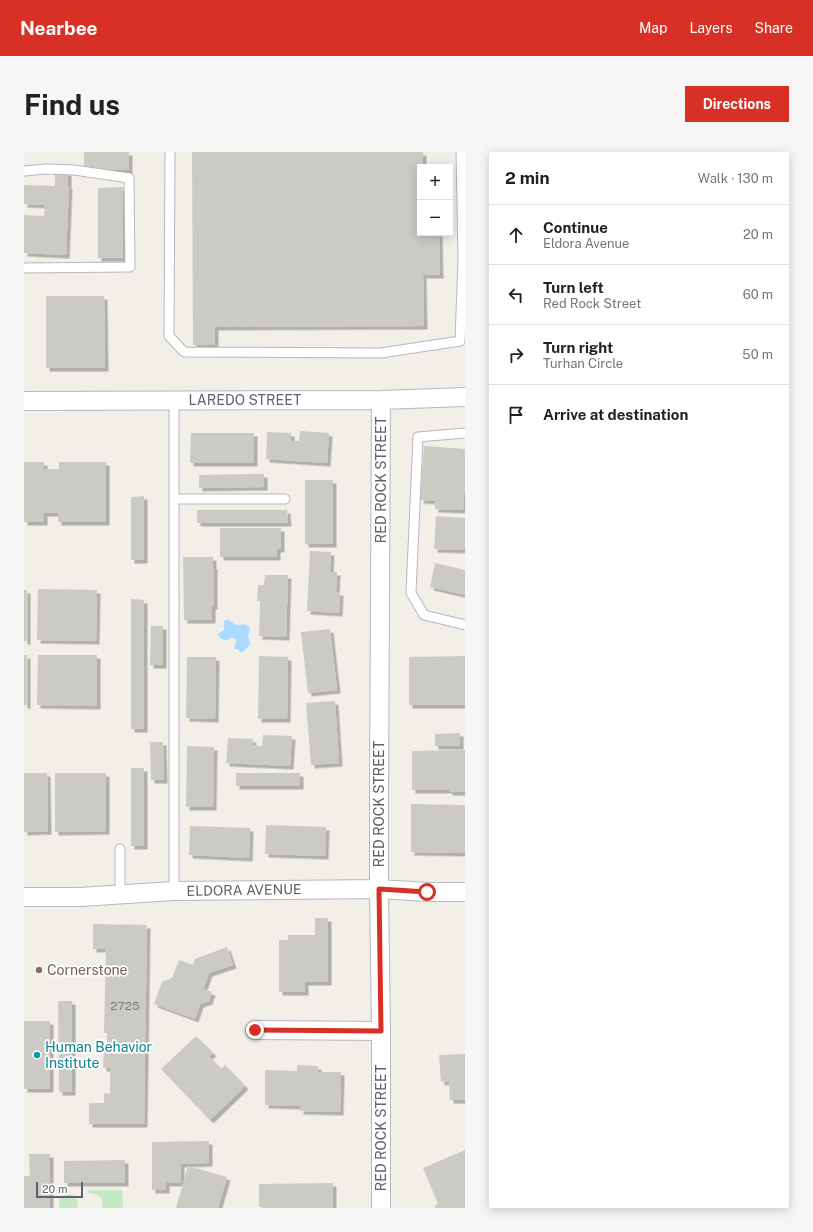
<!DOCTYPE html>
<html lang="en">
<head>
<meta charset="utf-8">
<style>
	body { margin:0; font-family:"Public Sans",sans-serif; background:#f6f6f6; color:#202124 }
	.controls { position:absolute; right:12px; top:12px; display:grid; overflow:hidden; border-radius:0px; box-shadow:0 2px 10px #0003 }
	.controls button { width:36px; height:36px; display:grid; place-items:center; padding:0; border:0; border-bottom:1px solid #e0e0e0; background:#fff; color:#202124; font:20px sans-serif }
	.scale { position:absolute; left:12px; bottom:10px; width:47px; box-sizing:border-box; padding-left:4px; border:2px solid #5f6368; border-top:0; font-size:11px; line-height:14px; white-space:nowrap; color:#5f6368; -webkit-text-stroke:3px #fff; paint-order:stroke }
	.stop { position:absolute; width:12px; height:12px; margin:-9px; border:3px solid #d93025; border-radius:50%; background:#fff }
	.stop.end { background:#d93025; border-color:#fff; box-shadow:0 1px 4px #0008 }
	.list { margin:0; padding:0; list-style:none }
	h2 { display:flex; justify-content:space-between; align-items:center; height:52px; margin:0; padding:0 16px; font-size:17px }
	h2 small { font-size:13px; font-weight:400; color:#757577 }
	.list li { display:grid; grid-template-columns:26px 1fr auto; gap:12px; align-items:center; box-sizing:border-box; height:60px; padding:0 16px; border-top:1px solid #e0e0e0 }
	.list b { display:block; font-size:15px; white-space:nowrap }
	.list p { margin:0; font-size:13px; white-space:nowrap; color:#757577 }
	.list em { font-size:13px; font-style:normal; color:#757577 }
	.icon { flex:none; width:22px; height:22px; fill:none; stroke:currentColor; stroke-width:2; stroke-linecap:round; stroke-linejoin:round }
	.map { position:relative; flex:none; width:441px; height:1056px; overflow:hidden; border-radius:0px }
	header { display:flex; align-items:center; gap:24px; box-sizing:border-box; height:56px; padding:0 20px; background:#d93025; color:#fff }
	header strong { font-size:19px }
	nav { display:flex; gap:22px; margin-inline-start:auto; font-size:14px }
	.intro { display:flex; align-items:center; justify-content:space-between; box-sizing:border-box; height:96px; padding:0 24px }
	h1 { margin:0; font-size:28px }
	.button { padding:10px 18px; border-radius:0px; background:#d93025; color:#fff; font-size:14px; font-weight:700 }
	main { display:flex; gap:24px; padding:0 24px }
	aside { flex:1; background:#fff; border-radius:0px; box-shadow:0 2px 10px #0003 }
	.map>svg:first-child { display:block }
	.green { fill:#c5e8c5 }
	.water { fill:#aadaff }
	.building { fill:#cccac5; filter:url(#shadow) }
	.lines { fill:none; stroke-linecap:round; stroke-linejoin:round }
	.lane-casing { stroke:#b5b8bc; stroke-width:11 }
	.street-casing { stroke:#b5b8bc; stroke-width:20 }
	.lane { stroke:#fff; stroke-width:9 }
	.street { stroke:#fff; stroke-width:18 }
	.route { stroke:#d93025; stroke-width:5 }
	.education-dot { fill:#8d6e63; stroke:#fff; stroke-width:1.5 }
	.culture-dot { fill:#0f9aa8; stroke:#fff; stroke-width:1.5 }
	.labels { text-anchor:middle; dominant-baseline:central; stroke-width:3.5; stroke-linejoin:round; paint-order:stroke }
	.number-label { font-size:12px; fill:#7a7d7f }
	.street-label { font-size:14px; fill:#5f6368; stroke:#fff }
	.education-label { font-size:14px; fill:#785e54; stroke:#fff; text-anchor:start }
	.culture-label { font-size:14px; fill:#0d838f; stroke:#fff; text-anchor:start }
</style>
</head>
<body>
<header>
<strong>Nearbee</strong>
<nav><a>Map</a><a>Layers</a><a>Share</a></nav>
</header>
<div class="intro"><h1>Find us</h1><a class="button">Directions</a></div>
<main>
<div class="map">
<svg width="441" height="1056" viewBox="0 0 441 1056">
	<defs>
		<filter id="shadow"><feDropShadow dx="3.5" dy="3.5" stdDeviation="0" flood-color="#0004"/></filter>
	</defs>
	<rect width="100%" height="100%" fill="#f1efe8"/>
	<path class="green" d="M 64,1038 L 98,1038 L 99,1056 L 78,1056 C 80,1047 74,1040 64,1041 Z
		M 41,1042 C 50,1041 56,1047 53,1056 L 36,1056 C 34,1050 35,1046 41,1042 Z"/>
	<path class="water" d="M 203,467 L 212,473 C 217,473 221,471 226,475 L 224,484 L 226,490 L 225,494 L 219,500 L 216,500 L 214,497 L 211,497 L 210,496 C 212,492 213,489 210,486 L 206,486 L 204,488 C 199,488 196,487 194,482 L 200,478 L 200,469 Z"/>
	<path class="building" d="M 60,0 L 105,0 L 105,18 L 60,18 Z
		M 168,0 L 399,0 L 399,15 L 396,15 L 396,81 L 415,81 L 416,123 L 399,123 L 400,174 L 191,175 L 191,193 L 169,193 Z
		M 31,20 L 44,20 L 44,34 L 45,34 L 42,103 L 0,101 L 0,63 L 20,64 L 21,53 L 0,52 L 0,33 L 31,34 Z
		M 99,35 L 99,106 L 74,106 L 74,36 Z
		M 22,144 L 80,144 L 81,216 L 22,216 Z
		M 276,279 L 305,281 L 303,311 L 242,307 L 243,280 L 267,281 L 267,289 L 275,289 Z
		M 167,281 L 230,281 L 230,311 L 166,311 Z
		M 400,294 L 441,297 L 441,327 L 439,358 L 411,357 L 411,349 L 396,348 Z
		M 0,310 L 20,310 L 20,317 L 35,317 L 35,310 L 82,310 L 82,370 L 34,370 L 34,361 L 20,361 L 20,370 L 0,370 Z
		M 240,322 L 240,335 L 175,336 L 175,323 Z
		M 281,328 L 309,328 L 309,392 L 281,392 Z
		M 120,344 L 120,408 L 107,408 L 107,345 Z
		M 173,358 L 263,358 L 264,371 L 173,371 Z
		M 412,364 L 441,366 L 440,398 L 410,397 Z
		M 196,376 L 257,376 L 257,397 L 253,397 L 253,405 L 196,405 Z
		M 286,399 L 307,400 L 306,420 L 313,420 L 312,440 L 316,440 L 315,461 L 283,459 Z
		M 159,405 L 189,405 L 189,414 L 190,414 L 190,454 L 188,454 L 188,468 L 160,468 Z
		M 411,411 L 441,418 L 441,443 L 406,435 Z
		M 241,423 L 264,423 L 262,485 L 235,484 L 236,449 L 233,449 L 234,433 L 240,433 Z
		M 14,437 L 73,438 L 72,489 L 13,488 Z
		M 0,438 L 3,438 L 3,489 L 0,489 Z
		M 107,447 L 120,448 L 120,577 L 107,577 Z
		M 127,474 L 139,474 L 139,513 L 126,513 Z
		M 306,477 L 313,538 L 284,541 L 277,480 Z
		M 0,503 L 3,503 L 3,553 L 0,553 Z
		M 14,503 L 73,503 L 73,554 L 13,553 Z
		M 235,504 L 264,505 L 263,567 L 234,567 Z
		M 441,504 L 441,553 L 385,553 L 385,505 Z
		M 163,505 L 192,505 L 191,567 L 162,566 Z
		M 311,549 L 315,611 L 287,613 L 282,551 Z
		M 436,581 L 436,594 L 411,594 L 411,582 Z
		M 239,583 L 268,584 L 266,614 L 202,611 L 204,586 L 229,587 L 228,593 L 238,594 Z
		M 126,590 L 139,590 L 140,628 L 127,628 Z
		M 163,594 L 190,595 L 189,655 L 162,655 Z
		M 441,598 L 441,640 L 425,640 L 425,638 L 388,638 L 388,599 Z
		M 107,616 L 120,616 L 120,694 L 107,694 Z
		M 0,621 L 23,621 L 24,679 L 0,680 Z
		M 31,621 L 82,621 L 82,679 L 31,680 Z
		M 212,621 L 276,621 L 276,634 L 212,634 Z
		M 387,652 L 441,653 L 441,701 L 387,700 Z
		M 242,673 L 302,675 L 301,704 L 241,702 Z
		M 166,674 L 226,676 L 225,706 L 165,703 Z
		M 291,766 L 304,766 L 304,830 L 281,830 L 281,840 L 255,840 L 255,788 L 264,788 L 264,783 L 291,783 Z
		M 69,772 L 123,773 L 120,972 L 65,972 L 65,951 L 80,951 L 80,941 L 86,942 L 86,916 L 79,916 L 80,896 L 83,896 L 83,881 L 80,881 L 82,797 L 69,797 Z
		M 203,795 L 209,813 L 185,821 L 179,837 L 188,840 L 185,849 L 176,852 L 171,867 L 130,852 L 138,830 L 148,826 L 155,808 L 169,813 L 171,807 Z
		M 34,849 L 48,849 L 48,940 L 35,940 Z
		M 0,869 L 26,869 L 26,937 L 0,937 Z
		M 172,884 L 189,901 L 185,904 L 197,917 L 201,913 L 221,934 L 186,968 L 137,917 Z
		M 441,902 L 441,948 L 426,948 L 425,929 L 417,930 L 415,903 Z
		M 273,913 L 294,914 L 294,920 L 317,920 L 316,960 L 276,959 L 277,954 L 241,953 L 241,918 L 273,919 Z
		M 185,989 L 185,1011 L 157,1012 L 157,1031 L 142,1031 L 142,1038 L 128,1038 L 128,990 Z
		M 441,998 L 441,1056 L 411,1056 L 412,1052 L 414,1052 L 399,1016 Z
		M 5,1002 L 26,1002 L 26,1056 L 0,1056 L 0,1024 L 6,1024 Z
		M 101,1008 L 101,1031 L 40,1031 L 40,1009 Z
		M 164,1014 L 203,1025 L 194,1056 L 152,1056 Z
		M 309,1031 L 309,1056 L 235,1055 L 235,1032 Z"/>
	<g class="lines">
		<g class="lane-casing">
			<path id="lane" d="M 146,0 L 145,184 L 160,200 L 357,201 L 436,189 L 439,107 L 437,0
				M 0,19 L 22,17 L 50,18 L 105,26 L 106,115 L 0,116
				M 441,281 L 394,285 L 387,441 L 400,463 L 441,473
				M 150,347 L 261,347
				M 150,739 L 150,248
				M 96,742 L 96,697"/>
		</g>
		<g class="street-casing">
			<path id="street" d="M 0,249 L 357,248 L 441,245
				M 0,745 L 56,745 L 150,739 L 355,737 L 403,740 L 441,740
				M 231,878 L 357,879
				M 357,1056 L 357,879 L 355,737 L 355,646 L 357,248"/>
		</g>
		<use href="#lane" class="lane"/>
		<use href="#street" class="street"/>
	</g>
	<g class="lines">
		<path class="route" d="M 231,878 L 357,879 L 355,737 L 403,740"/>
	</g>
	<circle class="education-dot" cx="15" cy="818" r="4"/>
	<circle class="culture-dot" cx="13" cy="903" r="4"/>
	<g class="labels">
		<g class="number-label">
			<text x="101" y="854">2725</text>
		</g>
		<g class="street-label">
			<text x="221" y="248">LAREDO STREET</text>
			<text transform="translate(357 328) rotate(-90)">RED ROCK STREET</text>
			<text transform="translate(355 652) rotate(-90)">RED ROCK STREET</text>
			<text transform="translate(220 738) rotate(-1)">ELDORA AVENUE</text>
			<text transform="translate(357 976) rotate(-90)">RED ROCK STREET</text>
		</g>
		<g class="education-label">
			<text x="23" y="818">Cornerstone</text>
		</g>
		<g class="culture-label">
			<text x="21" y="895">Human Behavior<tspan x="21" dy="16">Institute</tspan></text>
		</g>
	</g>
</svg>
<div class="controls">
<button>+</button>
<button>−</button>
</div>
<div class="scale">20 m</div>
<div class="stop" style="left:403px;top:740px"></div>
<div class="stop end" style="left:231px;top:878px"></div>
</div>
<aside>
<h2>2 min<small>Walk · 130 m</small></h2>
<ul class="list">
<li><svg class="icon" aria-label="ahead" viewBox="0 0 24 24"><path d="M12 20V5M6 11l6-6 6 6"/></svg><div><b>Continue</b><p>Eldora Avenue</p></div><em>20 m</em></li>
<li><svg class="icon" aria-label="left" viewBox="0 0 24 24"><path d="M17 20v-9H6M10 6l-5 5 5 5"/></svg><div><b>Turn left</b><p>Red Rock Street</p></div><em>60 m</em></li>
<li><svg class="icon" aria-label="right" viewBox="0 0 24 24"><path d="M7 20v-9h11M14 6l5 5-5 5"/></svg><div><b>Turn right</b><p>Turhan Circle</p></div><em>50 m</em></li>
<li><svg class="icon" aria-label="arrive" viewBox="0 0 24 24"><path d="M6 21V4h12l-3 4 3 4H6"/></svg><div><b>Arrive at destination</b></div></li>
</ul>
</aside>
</main>
</body>
</html>
